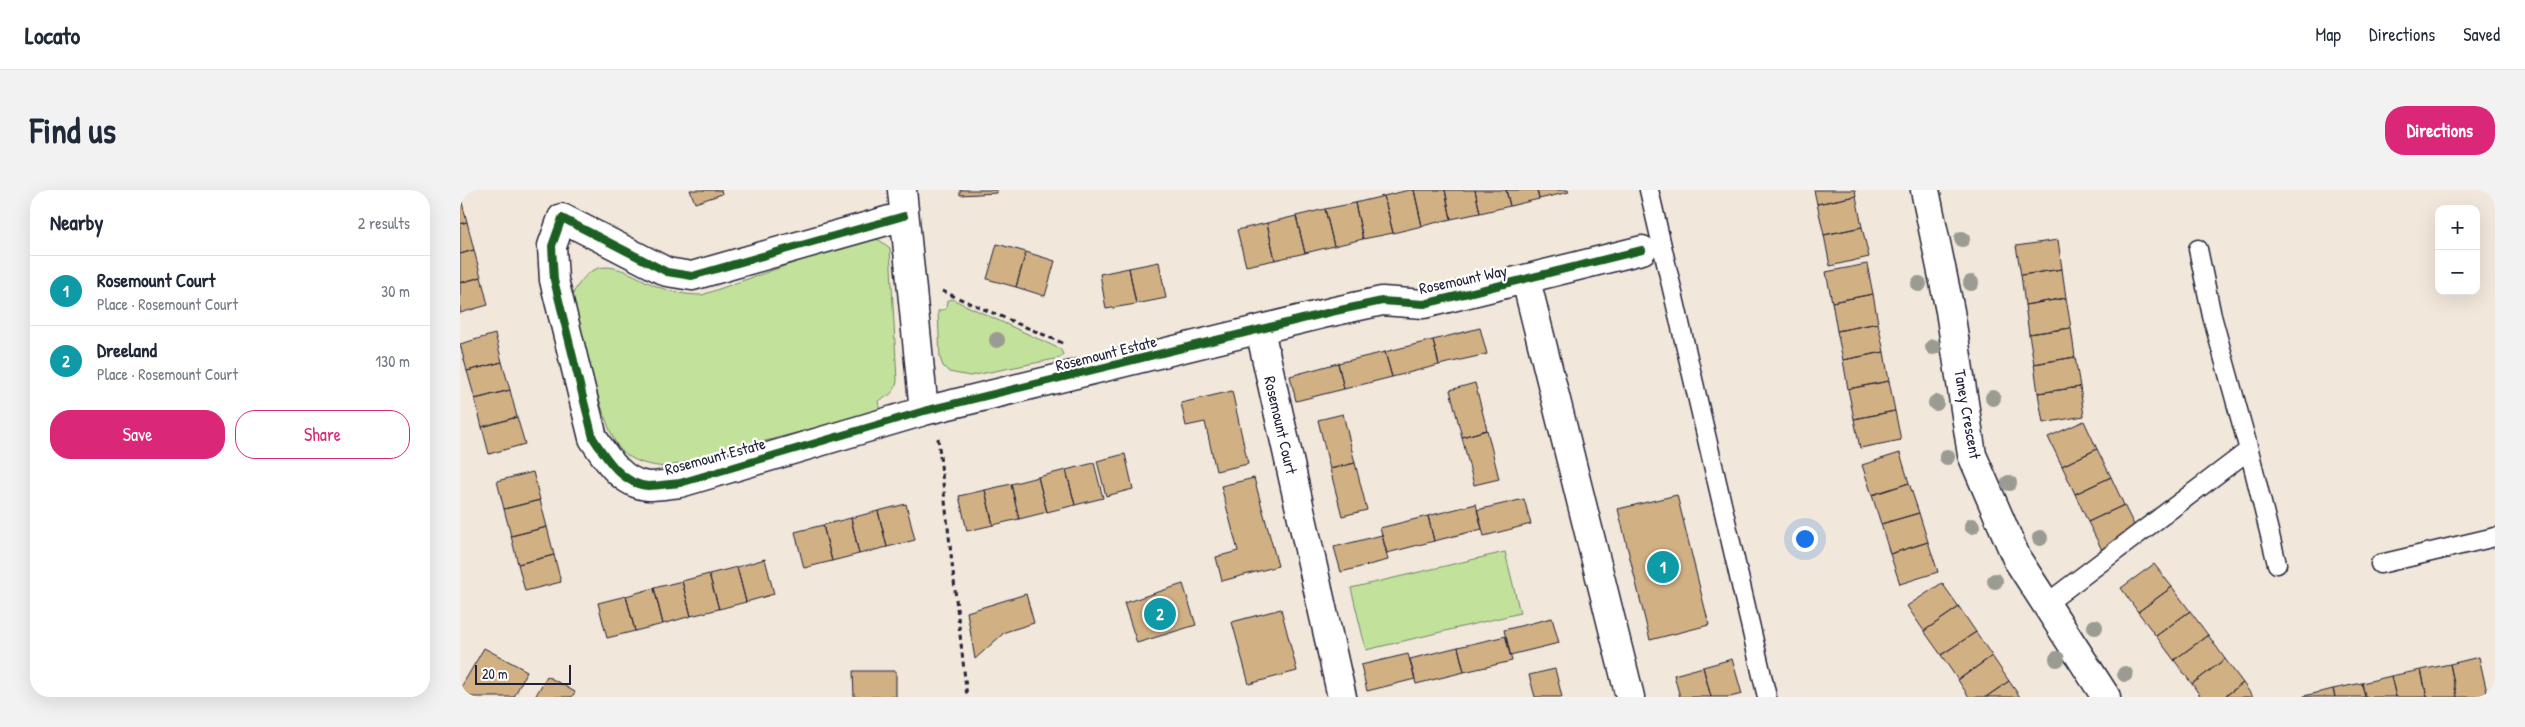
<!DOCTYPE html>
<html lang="en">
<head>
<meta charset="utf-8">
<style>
	body { margin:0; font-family:"Patrick Hand",sans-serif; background:#f2f2f3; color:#1f2937 }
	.controls { position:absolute; right:15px; top:15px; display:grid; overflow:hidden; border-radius:10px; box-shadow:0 5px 20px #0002 }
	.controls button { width:45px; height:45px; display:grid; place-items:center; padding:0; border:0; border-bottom:1px solid #e0e1e3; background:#fff; color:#1f2937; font:25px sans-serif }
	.scale { position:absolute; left:15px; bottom:12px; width:96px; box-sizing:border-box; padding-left:5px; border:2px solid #22223b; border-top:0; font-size:14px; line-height:18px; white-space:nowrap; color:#22223b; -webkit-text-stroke:4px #fff; paint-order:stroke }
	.you { position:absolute; left:1344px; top:348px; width:18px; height:18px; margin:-12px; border:4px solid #fff; border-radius:50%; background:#1a73e8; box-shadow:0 0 0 8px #1a73e833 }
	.badge { display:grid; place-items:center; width:32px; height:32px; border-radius:50%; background:#db2777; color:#fff; font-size:16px; font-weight:700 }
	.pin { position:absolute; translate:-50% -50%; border:2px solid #fff; box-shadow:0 1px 5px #0006 }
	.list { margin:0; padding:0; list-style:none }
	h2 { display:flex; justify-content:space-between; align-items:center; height:65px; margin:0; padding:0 20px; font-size:21px }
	h2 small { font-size:16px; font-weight:400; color:#747a83 }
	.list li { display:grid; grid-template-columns:32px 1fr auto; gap:15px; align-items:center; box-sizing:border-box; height:70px; padding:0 20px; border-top:1px solid #e0e1e3 }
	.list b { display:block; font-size:19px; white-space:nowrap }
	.list p { margin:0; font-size:16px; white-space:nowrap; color:#747a83 }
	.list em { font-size:16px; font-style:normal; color:#747a83 }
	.actions { display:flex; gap:10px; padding:15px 20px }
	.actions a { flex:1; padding:11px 0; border:1px solid #db2777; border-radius:20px; text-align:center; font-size:18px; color:#db2777 }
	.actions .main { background:#db2777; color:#fff }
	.map { position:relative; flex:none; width:2035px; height:507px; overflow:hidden; border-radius:20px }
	header { display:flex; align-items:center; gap:30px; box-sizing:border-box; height:70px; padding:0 25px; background:#fff; border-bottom:1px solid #e0e1e3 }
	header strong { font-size:24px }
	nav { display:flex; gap:28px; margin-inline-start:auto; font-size:18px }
	.intro { display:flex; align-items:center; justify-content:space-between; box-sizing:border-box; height:120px; padding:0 30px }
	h1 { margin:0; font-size:35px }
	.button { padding:12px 22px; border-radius:20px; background:#db2777; color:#fff; font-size:18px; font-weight:700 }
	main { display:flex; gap:30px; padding:0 30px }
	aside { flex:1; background:#fff; border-radius:20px; box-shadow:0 5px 20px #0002 }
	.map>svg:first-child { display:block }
	.green { fill:#c2e29b; stroke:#72826b }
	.building { fill:#d1b084; stroke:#22223b }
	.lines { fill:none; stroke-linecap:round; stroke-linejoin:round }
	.lane-casing { stroke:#22223b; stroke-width:21 }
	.street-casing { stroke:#22223b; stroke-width:31 }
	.path { stroke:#22223b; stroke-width:3; stroke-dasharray:5 4; stroke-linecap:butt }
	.lane { stroke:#fff; stroke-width:18 }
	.street { stroke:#fff; stroke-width:28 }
	.cycleway-casing { stroke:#fff; stroke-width:11 }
	.cycleway { stroke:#1b5e20; stroke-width:8 }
	.tree { fill:#9a9b92 }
	.labels { text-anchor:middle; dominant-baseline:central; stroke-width:4.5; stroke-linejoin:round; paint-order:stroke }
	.street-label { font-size:16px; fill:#22223b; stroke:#fff }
</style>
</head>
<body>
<header>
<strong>Locato</strong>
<nav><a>Map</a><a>Directions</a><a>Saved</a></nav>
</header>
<div class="intro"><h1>Find us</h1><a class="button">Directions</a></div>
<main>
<aside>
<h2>Nearby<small>2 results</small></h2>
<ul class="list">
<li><span class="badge" style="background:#0f9aa8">1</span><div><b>Rosemount Court</b><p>Place · Rosemount Court</p></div><em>30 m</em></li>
<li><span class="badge" style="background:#0f9aa8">2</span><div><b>Dreeland</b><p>Place · Rosemount Court</p></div><em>130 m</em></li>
</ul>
<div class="actions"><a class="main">Save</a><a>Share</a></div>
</aside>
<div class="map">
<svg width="2035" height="507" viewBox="0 0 2035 507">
	<rect width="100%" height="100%" fill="#f1e7da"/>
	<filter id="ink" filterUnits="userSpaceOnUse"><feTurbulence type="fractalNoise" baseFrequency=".02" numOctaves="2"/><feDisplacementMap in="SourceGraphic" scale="10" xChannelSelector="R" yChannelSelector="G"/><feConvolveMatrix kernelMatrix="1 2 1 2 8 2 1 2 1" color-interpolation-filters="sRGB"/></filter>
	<g filter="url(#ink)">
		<path class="green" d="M 407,47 L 419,50 L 430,58 L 437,191 C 435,203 429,206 418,211 L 420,221 L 206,277 C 188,275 175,273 161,260 C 145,246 116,128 113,103 C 119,94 125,84 134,80 C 153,70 179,89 196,96 C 211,102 226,105 242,105 Z
			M 492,109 L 600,159 L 603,164 L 600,168 L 510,186 L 489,182 L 483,176 L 480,168 L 478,121 L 486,119 L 487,111 Z
			M 1045,362 L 1060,423 L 906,460 L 891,398 Z"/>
		<path class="building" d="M 230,0 L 261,0 L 262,4 L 235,13 Z
			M 500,0 L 537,0 L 537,3 L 500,5 Z
			M 949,0 L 954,0 L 962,36 L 933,43 L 924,6 Z
			M 954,0 L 985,0 L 991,29 L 962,36 Z
			M 985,0 L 1015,0 L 1020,23 L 991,29 Z
			M 1015,0 L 1046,0 L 1050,16 L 1020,23 Z
			M 1046,0 L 1077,0 L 1079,9 L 1050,16 Z
			M 1077,0 L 1108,0 L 1109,2 L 1079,9 Z
			M 1354,0 L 1395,0 L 1396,6 L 1357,14 Z
			M 0,5 L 7,32 L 0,34 Z
			M 924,6 L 933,43 L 903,49 L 895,13 Z
			M 1396,6 L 1402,37 L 1364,45 L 1357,14 Z
			M 895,13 L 903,49 L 874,56 L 865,19 Z
			M 865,19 L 874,56 L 845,63 L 836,26 Z
			M 836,26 L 845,63 L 815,70 L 807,33 Z
			M 7,32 L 14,60 L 0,64 L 0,34 Z
			M 807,33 L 815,70 L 786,76 L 777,40 Z
			M 1402,37 L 1409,67 L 1370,76 L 1364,45 Z
			M 1598,50 L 1602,79 L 1561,85 L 1556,56 Z
			M 537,54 L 566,62 L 556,97 L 527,89 Z
			M 14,60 L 21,87 L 0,93 L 0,64 Z
			M 566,62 L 595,71 L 585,106 L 556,97 Z
			M 699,72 L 706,108 L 676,114 L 669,78 Z
			M 1407,74 L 1413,104 L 1372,112 L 1366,82 Z
			M 669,78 L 676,114 L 646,119 L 640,84 Z
			M 1602,79 L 1606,108 L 1565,115 L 1561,85 Z
			M 21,87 L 28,115 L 0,123 L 0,93 Z
			M 1413,104 L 1418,133 L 1377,141 L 1372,112 Z
			M 1606,108 L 1611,138 L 1569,144 L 1565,115 Z
			M 1418,133 L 1424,162 L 1383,170 L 1377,141 Z
			M 1020,138 L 1027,164 L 979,175 L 973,150 Z
			M 1611,138 L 1615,167 L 1574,174 L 1569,144 Z
			M 35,144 L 42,172 L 7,181 L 0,154 Z
			M 973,150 L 979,175 L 932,187 L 925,162 Z
			M 925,162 L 932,187 L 884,199 L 878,173 Z
			M 1424,162 L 1429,191 L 1388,199 L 1383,170 Z
			M 1615,167 L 1620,197 L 1578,203 L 1574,174 Z
			M 42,172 L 50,200 L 15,209 L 7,181 Z
			M 878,173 L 884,199 L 836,211 L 830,186 Z
			M 1429,191 L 1435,221 L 1394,229 L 1388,199 Z
			M 1015,193 L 1027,240 L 1002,247 L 990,200 Z
			M 1620,197 L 1624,226 L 1583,233 L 1578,203 Z
			M 50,200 L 57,227 L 22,237 L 15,209 Z
			M 772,201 L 788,274 L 756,281 L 745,232 L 726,236 L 721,213 Z
			M 1435,221 L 1441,250 L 1400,258 L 1394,229 Z
			M 883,224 L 895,273 L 870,279 L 858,230 Z
			M 57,227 L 65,254 L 29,264 L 22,237 Z
			M 1624,231 L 1637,259 L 1602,276 L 1588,247 Z
			M 1027,240 L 1039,289 L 1014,295 L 1002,247 Z
			M 1637,259 L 1651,287 L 1615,304 L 1602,276 Z
			M 1440,263 L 1449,293 L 1412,305 L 1402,275 Z
			M 665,264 L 673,299 L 646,306 L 637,271 Z
			M 634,273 L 643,308 L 615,315 L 606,280 Z
			M 895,273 L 907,320 L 882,326 L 870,279 Z
			M 606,280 L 615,315 L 587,322 L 578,287 Z
			M 73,282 L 80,310 L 44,319 L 37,291 Z
			M 578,287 L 587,322 L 559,329 L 551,294 Z
			M 1651,287 L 1664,315 L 1628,332 L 1615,304 Z
			M 794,288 L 818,376 L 762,391 L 756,367 L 778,361 L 761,296 Z
			M 1449,293 L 1459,323 L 1421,334 L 1412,305 Z
			M 551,294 L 559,329 L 533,335 L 525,300 Z
			M 525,300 L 533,335 L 507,341 L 499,306 Z
			M 1217,305 L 1249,435 L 1190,450 L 1158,319 Z
			M 1064,309 L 1071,334 L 1024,346 L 1017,320 Z
			M 80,310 L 87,337 L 51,346 L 44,319 Z
			M 446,314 L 455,350 L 427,357 L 418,321 Z
			M 1016,314 L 1022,339 L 974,351 L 968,326 Z
			M 1664,315 L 1678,343 L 1642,360 L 1628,332 Z
			M 418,321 L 427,357 L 399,364 L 391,328 Z
			M 1459,323 L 1468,352 L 1430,364 L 1421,334 Z
			M 968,326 L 974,351 L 927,363 L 920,338 Z
			M 391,328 L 399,364 L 372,371 L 363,335 Z
			M 363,335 L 372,371 L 344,378 L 335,342 Z
			M 87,337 L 94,365 L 58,374 L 51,346 Z
			M 922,345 L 928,370 L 881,382 L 874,357 Z
			M 1468,352 L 1478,382 L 1440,394 L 1430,364 Z
			M 94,365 L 101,392 L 65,401 L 58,374 Z
			M 305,369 L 314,404 L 286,412 L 277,377 Z
			M 1694,374 L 1712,397 L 1678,422 L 1661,398 Z
			M 277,377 L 286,412 L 259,419 L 249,384 Z
			M 249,384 L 259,419 L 231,426 L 222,391 Z
			M 222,391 L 231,426 L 203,434 L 194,398 Z
			M 1482,393 L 1499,417 L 1464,441 L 1447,416 Z
			M 723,394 L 736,435 L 677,453 L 664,413 Z
			M 1712,397 L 1730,421 L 1696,446 L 1678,422 Z
			M 194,398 L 203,434 L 175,441 L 166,406 Z
			M 566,404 L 574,433 L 545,442 L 515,469 L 507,422 Z
			M 166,406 L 175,441 L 147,448 L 138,413 Z
			M 1499,417 L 1516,442 L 1481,465 L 1464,441 Z
			M 821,419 L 837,481 L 789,494 L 772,432 Z
			M 1730,421 L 1748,445 L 1714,470 L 1696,446 Z
			M 1092,428 L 1099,453 L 1050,465 L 1044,440 Z
			M 1516,442 L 1532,466 L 1498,490 L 1481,465 Z
			M 1748,445 L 1765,469 L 1732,494 L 1714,470 Z
			M 1046,446 L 1052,471 L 1004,482 L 998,457 Z
			M 998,457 L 1004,482 L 956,494 L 950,469 Z
			M 24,458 L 67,481 L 54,507 L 4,507 L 0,505 L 0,499 Z
			M 948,464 L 955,489 L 907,501 L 901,475 Z
			M 1532,466 L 1549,491 L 1526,507 L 1509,507 L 1498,490 Z
			M 2019,467 L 2028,507 L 1997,507 L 1990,474 Z
			M 1272,469 L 1282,504 L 1270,507 L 1251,507 L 1243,477 Z
			M 1765,469 L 1783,493 L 1764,507 L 1741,507 L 1732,494 Z
			M 1990,474 L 1997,507 L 1967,507 L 1961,480 Z
			M 1243,477 L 1251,507 L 1220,507 L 1214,485 Z
			M 1095,479 L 1102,507 L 1075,507 L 1069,485 Z
			M 1961,480 L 1967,507 L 1936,507 L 1931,486 Z
			M 393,481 L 436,481 L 436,507 L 394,507 Z
			M 87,486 L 115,502 L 112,507 L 75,507 Z
			M 1931,486 L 1936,507 L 1905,507 L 1902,493 Z
			M 1549,491 L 1560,507 L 1526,507 Z
			M 1783,493 L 1793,507 L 1764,507 Z
			M 1902,493 L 1905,507 L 1875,507 L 1873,499 Z
			M 1873,499 L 1875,507 L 1844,507 L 1844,506 Z"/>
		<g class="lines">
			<g class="lane-casing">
				<path id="lane" d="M 1189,0 L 1307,507
					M 1789,260 L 1817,374
					M 1920,374 L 2035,347
					M 1586,414 L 1789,260 L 1752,126 L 1738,59"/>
			</g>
			<g class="street-casing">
				<path id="street" d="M 442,0 L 464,221
					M 1465,0 L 1490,121 L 1512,265 L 1557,369 L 1646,507
					M 444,26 L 232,86 L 207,82 L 102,28 L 92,56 L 94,90 L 133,248 C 146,268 162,294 188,296 C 198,296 210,294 220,293 L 464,221 L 871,122 L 922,111 L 964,114 L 1182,60
					M 1066,90 L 1170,507
					M 800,140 L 882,507"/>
			</g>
			<path class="path" d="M 482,101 L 605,154
				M 478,248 L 507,507"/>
			<use href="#lane" class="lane"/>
			<use href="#street" class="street"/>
			<g class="cycleway-casing">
				<path id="cycleway" d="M 444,26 L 232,86 L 207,82 L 102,28 L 92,56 L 94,90 L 133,248 C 146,268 162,294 188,296 C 198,296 210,294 220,293 L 464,221 L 871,122 L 922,111 L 964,114 L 1182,60"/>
			</g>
			<use href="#cycleway" class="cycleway"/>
		</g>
		<g class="tree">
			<circle cx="1502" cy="49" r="8"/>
			<circle cx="1511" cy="93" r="8"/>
			<circle cx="1459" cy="94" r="8"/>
			<circle cx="537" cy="150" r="8"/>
			<circle cx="1473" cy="157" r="8"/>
			<circle cx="1533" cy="208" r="8"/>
			<circle cx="1476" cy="213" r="8"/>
			<circle cx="1487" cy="267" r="8"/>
			<circle cx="1549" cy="293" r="8"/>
			<circle cx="1512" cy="336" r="8"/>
			<circle cx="1580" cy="348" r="8"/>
			<circle cx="1535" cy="391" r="8"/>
			<circle cx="1635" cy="437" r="8"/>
			<circle cx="1597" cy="469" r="8"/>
			<circle cx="1665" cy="484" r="8"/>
		</g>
	</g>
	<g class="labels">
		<g class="street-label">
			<text transform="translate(1003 89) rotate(-12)">Rosemount Way</text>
			<text transform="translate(646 163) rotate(-14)">Rosemount Estate</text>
			<text transform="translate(1508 224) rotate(80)">Taney Crescent</text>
			<text transform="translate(821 235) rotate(77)">Rosemount Court</text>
			<text transform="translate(255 266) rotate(-15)">Rosemount Estate</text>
		</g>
	</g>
</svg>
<div class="controls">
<button>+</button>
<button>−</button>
</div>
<div class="scale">20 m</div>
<div class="you"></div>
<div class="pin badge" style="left:1203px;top:377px;background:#0f9aa8">1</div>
<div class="pin badge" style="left:700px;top:424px;background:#0f9aa8">2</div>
</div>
</main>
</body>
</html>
